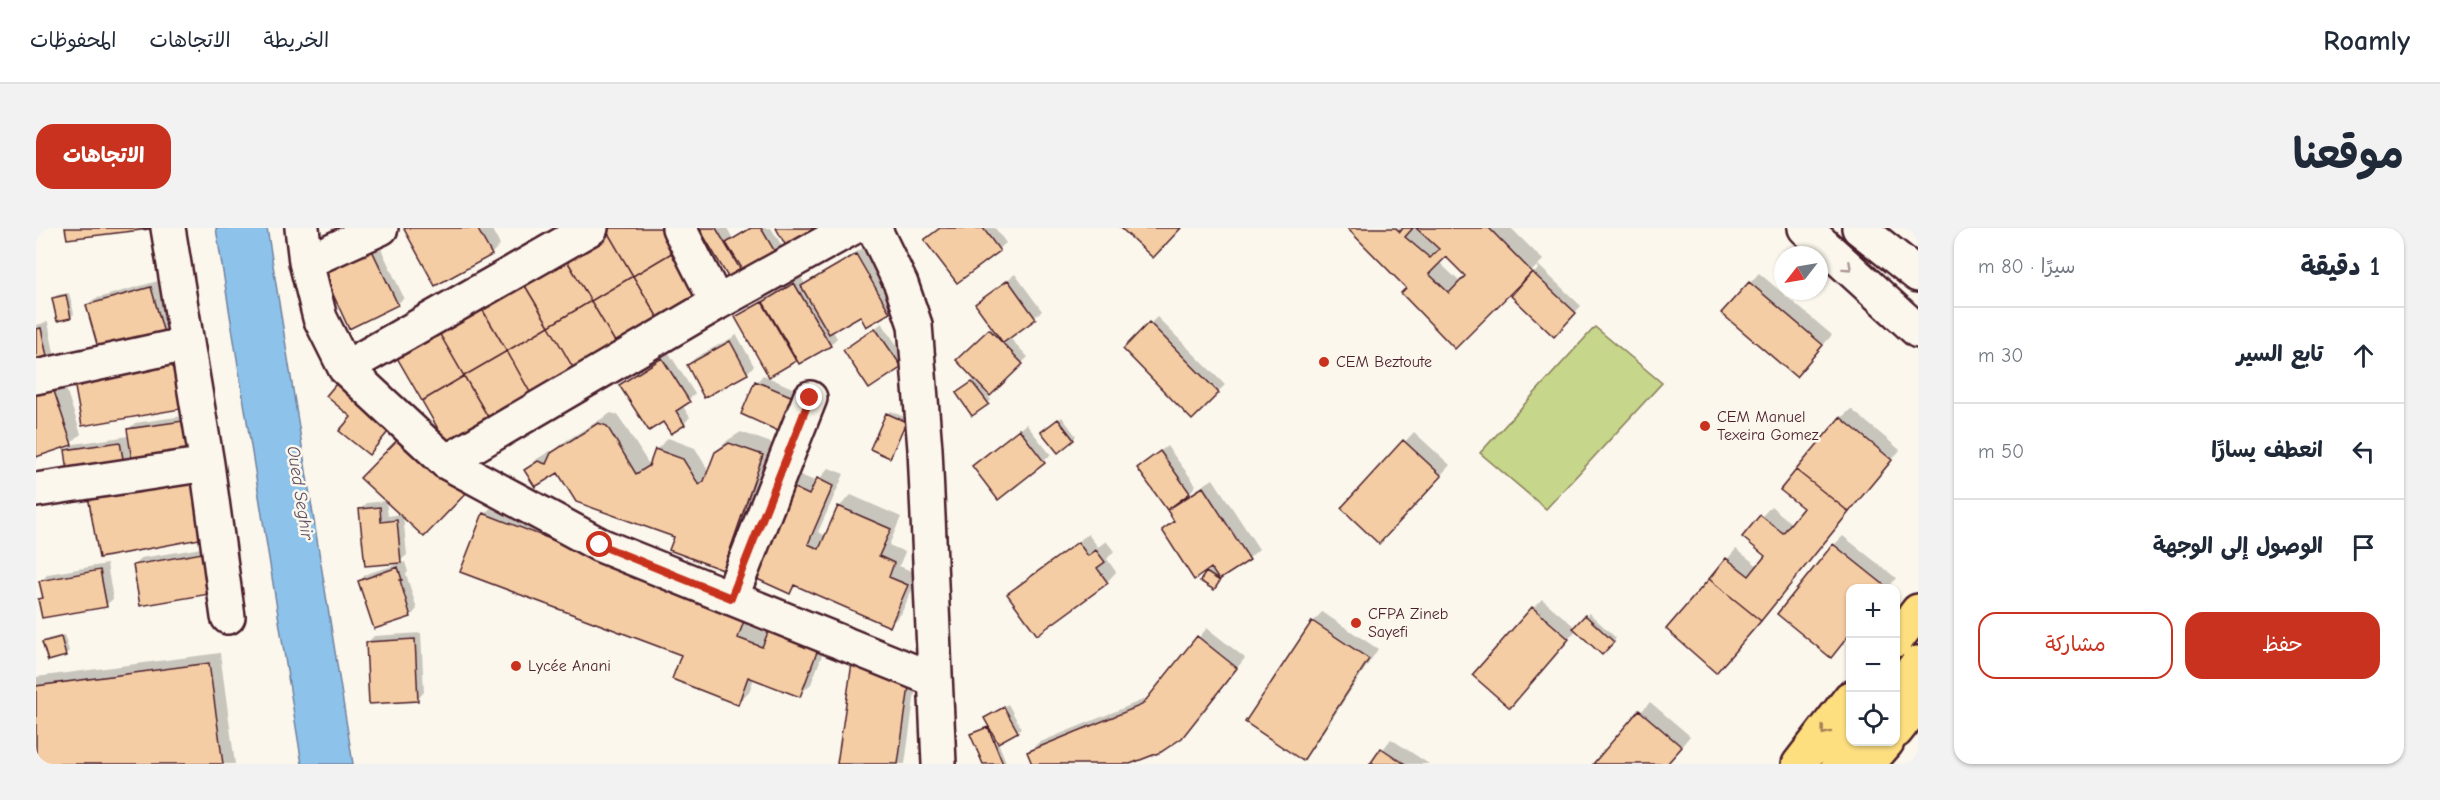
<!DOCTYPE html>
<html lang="ar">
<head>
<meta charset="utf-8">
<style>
	body { margin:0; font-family:"Comic Neue","Playpen Sans Arabic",sans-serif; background:#f2f2f3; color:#1f2937; direction:rtl }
	.controls { position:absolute; right:18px; bottom:18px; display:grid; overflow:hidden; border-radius:12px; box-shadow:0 2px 4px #0004 }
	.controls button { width:54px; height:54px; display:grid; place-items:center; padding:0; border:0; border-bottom:2px solid #e0e1e3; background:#fff; color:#1f2937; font:30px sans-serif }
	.compass { position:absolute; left:1738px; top:18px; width:54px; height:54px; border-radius:50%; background:#fff; box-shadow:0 2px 4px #0004; rotate:239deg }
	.stop { position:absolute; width:18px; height:18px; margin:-14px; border:4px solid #c8321e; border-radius:50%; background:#fff }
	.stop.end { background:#c8321e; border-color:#fff; box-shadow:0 2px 6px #0008 }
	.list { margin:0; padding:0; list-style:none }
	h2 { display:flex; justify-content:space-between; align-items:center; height:78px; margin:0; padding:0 24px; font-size:26px }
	h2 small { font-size:20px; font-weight:400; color:#747a83 }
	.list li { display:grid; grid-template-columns:39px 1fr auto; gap:18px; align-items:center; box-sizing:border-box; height:96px; padding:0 24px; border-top:2px solid #e0e1e3 }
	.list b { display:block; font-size:22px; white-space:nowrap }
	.list em { font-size:20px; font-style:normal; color:#747a83 }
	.actions { display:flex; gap:12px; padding:18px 24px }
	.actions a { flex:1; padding:14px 0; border:2px solid #c8321e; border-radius:18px; text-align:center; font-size:21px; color:#c8321e }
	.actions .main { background:#c8321e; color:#fff }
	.icon { flex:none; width:33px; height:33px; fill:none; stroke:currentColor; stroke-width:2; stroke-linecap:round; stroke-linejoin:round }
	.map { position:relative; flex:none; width:1882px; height:536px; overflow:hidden; direction:ltr; border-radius:18px }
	header { display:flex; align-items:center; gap:36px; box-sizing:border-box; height:84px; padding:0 30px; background:#fff; border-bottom:2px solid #e0e1e3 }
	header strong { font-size:28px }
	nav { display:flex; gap:33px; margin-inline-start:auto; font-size:21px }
	.intro { display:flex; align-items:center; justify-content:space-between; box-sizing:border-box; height:144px; padding:0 36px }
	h1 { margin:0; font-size:42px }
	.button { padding:15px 27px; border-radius:18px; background:#c8321e; color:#fff; font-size:21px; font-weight:700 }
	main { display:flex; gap:36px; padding:0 36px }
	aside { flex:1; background:#fff; border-radius:18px; box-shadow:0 2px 4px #0004 }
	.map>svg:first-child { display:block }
	.green { fill:#c6d68a; stroke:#887a5a; stroke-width:1.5 }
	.water { fill:#8dc3eb; stroke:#72819e; stroke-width:1.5 }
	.shadow { fill:#0003; fill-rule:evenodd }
	.building { fill:#f5cda4; stroke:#4a1f2b; stroke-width:1.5; fill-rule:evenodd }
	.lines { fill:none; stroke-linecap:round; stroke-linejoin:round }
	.street-casing { stroke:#4a1f2b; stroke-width:38 }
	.secondary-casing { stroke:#4a1f2b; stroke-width:38 }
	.primary-casing { stroke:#4a1f2b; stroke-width:38 }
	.street { stroke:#fbf7ec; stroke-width:33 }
	.secondary { stroke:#fbf7ec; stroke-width:33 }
	.primary { stroke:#fddf80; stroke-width:33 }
	.oneway { stroke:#ab9695 }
	.oneway2 { stroke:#a47f56 }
	.route { stroke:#c8321e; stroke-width:8 }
	.poi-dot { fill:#c8321e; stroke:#fbf7ec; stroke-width:2 }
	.labels { text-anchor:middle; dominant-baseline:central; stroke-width:5; stroke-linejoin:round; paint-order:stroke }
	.poi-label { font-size:16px; fill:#4a1f2b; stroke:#fbf7ec; text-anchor:start }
	.water-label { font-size:18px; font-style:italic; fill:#5e5065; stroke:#fbf7ec }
</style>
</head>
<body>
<header>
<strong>Roamly</strong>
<nav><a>الخريطة</a><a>الاتجاهات</a><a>المحفوظات</a></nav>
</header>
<div class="intro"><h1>موقعنا</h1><a class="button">الاتجاهات</a></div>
<main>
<aside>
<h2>1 دقيقة<small>سيرًا · 80 m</small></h2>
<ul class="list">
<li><svg class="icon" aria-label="ahead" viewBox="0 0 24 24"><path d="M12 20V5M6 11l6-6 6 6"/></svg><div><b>تابع السير</b></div><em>30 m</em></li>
<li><svg class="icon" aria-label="left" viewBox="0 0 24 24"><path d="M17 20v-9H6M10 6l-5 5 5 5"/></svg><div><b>انعطف يسارًا</b></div><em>50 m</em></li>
<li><svg class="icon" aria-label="arrive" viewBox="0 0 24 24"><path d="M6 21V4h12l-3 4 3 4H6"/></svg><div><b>الوصول إلى الوجهة</b></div></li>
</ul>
<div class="actions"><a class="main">حفظ</a><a>مشاركة</a></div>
</aside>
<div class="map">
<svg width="1882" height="536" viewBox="0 0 1882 536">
	<rect width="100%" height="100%" fill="#fbf7ec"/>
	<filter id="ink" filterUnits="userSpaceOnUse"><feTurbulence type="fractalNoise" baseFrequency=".0167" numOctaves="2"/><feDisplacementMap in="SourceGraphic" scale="12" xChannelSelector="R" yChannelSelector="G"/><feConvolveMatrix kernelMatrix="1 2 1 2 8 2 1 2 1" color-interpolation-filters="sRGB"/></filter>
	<g filter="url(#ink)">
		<path class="green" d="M 1559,99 L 1626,155 L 1510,281 L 1444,225 Z"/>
		<path class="water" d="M 180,0 L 231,0 L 317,536 L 266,536 Z"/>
		<path class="shadow" d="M 371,0 L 455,0 L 464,17 L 455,26 Z
			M 558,0 L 636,0 L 367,287 L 371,327 L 364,333 L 324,282 L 331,275 L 350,273 L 352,288 L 366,286 L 414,220 Z
			M 665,0 L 691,0 L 697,11 L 713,0 L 735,0 L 751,26 L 710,52 Z
			M 904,0 L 959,0 L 970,15 L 922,53 Z
			M 1313,0 L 1475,0 L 1507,32 L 1502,37 L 1545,78 L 1518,107 L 1477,68 L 1503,40 L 1501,38 L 1419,119 L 1372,60 ZM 1410,28 L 1431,48 L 1425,55 L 1403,34 Z
			M 340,10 L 368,70 L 361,76 L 286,39 Z
			M 827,20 L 860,77 L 853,84 L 830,97 L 824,86 L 796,102 L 801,110 L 794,117 L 759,132 L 701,90 L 708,83 L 765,49 L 769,56 Z
			M 1723,45 L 1796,107 L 1769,138 L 1714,55 Z
			M 979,46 L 1006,83 L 973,109 L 992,129 L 954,166 L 948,159 L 946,160 L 955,172 L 952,175 L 925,162 L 940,151 L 922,132 L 957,98 L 941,76 Z
			M 122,53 L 135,100 L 129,107 L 51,77 L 58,71 Z
			M 33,65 L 38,86 L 34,89 L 18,70 L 21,67 Z
			M 1121,89 L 1189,157 L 1156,189 L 1089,121 Z
			M 12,94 L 19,130 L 0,139 L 0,97 Z
			M 846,95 L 871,132 L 865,138 L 809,122 Z
			M 701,107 L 718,138 L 711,145 L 669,168 L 652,137 L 659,130 Z
			M 633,125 L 659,166 L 646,177 L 654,189 L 648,196 L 627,192 L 585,158 L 592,151 Z
			M 25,146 L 45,206 L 35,215 L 4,226 L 0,233 L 0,154 Z
			M 727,147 L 763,163 L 749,194 L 742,201 L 721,154 Z
			M 1815,181 L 1864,222 L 1690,434 L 1632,401 L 1700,321 L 1722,338 L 1731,328 L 1708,309 L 1735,278 L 1756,296 L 1769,280 L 1805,190 Z
			M 855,183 L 872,191 L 854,228 L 852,186 Z
			M 575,185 L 582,187 L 612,235 L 617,233 L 620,222 L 632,210 L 659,220 L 673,244 L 680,224 L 692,212 L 705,204 L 738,216 L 698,329 L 687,340 L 640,308 L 522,243 L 490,242 L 501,231 L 514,223 L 518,224 L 528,214 Z
			M 154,187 L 160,228 L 88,241 L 31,222 L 38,216 L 93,208 L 92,202 L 99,195 Z
			M 1026,189 L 1040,208 L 1037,211 L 1011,201 Z
			M 990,196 L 1015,227 L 962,269 L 938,238 Z
			M 1378,204 L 1414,237 L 1353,304 L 1307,280 Z
			M 1131,218 L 1160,257 L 1152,267 L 1177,251 L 1223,321 L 1213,330 L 1185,349 L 1181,357 L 1171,345 L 1174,342 L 1181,346 L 1176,338 L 1128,302 L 1139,291 L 1133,283 L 1141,275 L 1103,240 Z
			M 793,240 L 808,246 L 782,304 L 790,308 L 803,279 L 815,267 L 865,289 L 853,317 L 869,324 L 863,338 L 883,346 L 865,386 L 854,397 L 761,357 L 754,364 L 751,257 L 762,246 L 781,254 Z
			M 460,275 L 721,376 L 712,398 L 733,406 L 795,404 L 775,456 L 763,467 L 718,450 L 713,464 L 701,475 L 647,426 L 448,286 Z
			M 1052,306 L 1062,319 L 1070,313 L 1078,323 L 1071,331 L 1080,344 L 1071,354 L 973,366 Z
			M 1807,308 L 1860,350 L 1851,361 L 1814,361 L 1814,406 L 1795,428 L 1798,317 Z
			M 178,318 L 185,357 L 98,337 L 105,330 Z
			M 369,334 L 372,344 L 370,346 L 381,381 L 375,388 L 339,399 L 324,353 L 330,346 Z
			M 71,336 L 77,371 L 70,377 L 4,371 L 8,367 L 5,353 L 12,346 Z
			M 1506,371 L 1539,399 L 1553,385 L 1580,410 L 1566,425 L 1541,401 L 1483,468 L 1497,380 Z
			M 1286,384 L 1342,421 L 1276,521 L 1267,531 L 1277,394 Z
			M 1171,400 L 1209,430 L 1155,498 L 1124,522 L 1090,536 L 997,536 L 993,524 L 1002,515 L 1114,469 Z
			M 385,405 L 388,464 L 382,471 L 331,415 L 338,408 Z
			M 28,407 L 33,423 L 30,426 L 13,431 L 8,414 L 11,411 Z
			M 184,425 L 199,536 L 0,536 L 0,449 Z
			M 883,435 L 869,536 L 803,536 L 817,436 Z
			M 1614,474 L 1654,508 L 1631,536 L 1559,536 Z
			M 972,476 L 985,500 L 962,514 L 970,534 L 967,536 L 948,536 L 936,507 L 954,498 L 950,490 Z
			M 1355,511 L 1393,536 L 1336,536 Z"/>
		<path class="building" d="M 29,0 L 113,0 L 113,1 L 31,11 Z
			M 370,0 L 441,0 L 456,27 L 399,58 L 368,1 Z
			M 569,0 L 597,48 L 555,73 L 524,21 Z
			M 569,0 L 626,0 L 639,23 L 597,48 Z
			M 663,0 L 680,0 L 711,53 L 699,61 Z
			M 715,0 L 725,0 L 745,34 L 714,53 L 690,15 Z
			M 740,0 L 802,0 L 755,27 Z
			M 904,0 L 947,0 L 964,23 L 921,55 L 888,12 Z
			M 1085,0 L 1145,0 L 1117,30 Z
			M 1311,0 L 1360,0 L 1364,4 L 1367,0 L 1377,0 L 1369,9 L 1394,30 L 1403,21 L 1380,0 L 1453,0 L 1496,44 L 1419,121 L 1365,65 L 1370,60 ZM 1410,29 L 1429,48 L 1413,65 L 1393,46 Z
			M 333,16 L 362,77 L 313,101 L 284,38 Z
			M 524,21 L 555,73 L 513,98 L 482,46 Z
			M 639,23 L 670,74 L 628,100 L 597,48 Z
			M 820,26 L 854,85 L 830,99 L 824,88 L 793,106 L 765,58 Z
			M 1496,44 L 1540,85 L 1518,109 L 1475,68 Z
			M 482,46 L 513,98 L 471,123 L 440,71 Z
			M 597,48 L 628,100 L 585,124 L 555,73 Z
			M 972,52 L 1000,91 L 967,115 L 939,76 Z
			M 1713,54 L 1787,117 L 1760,149 L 1685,85 Z
			M 758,55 L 795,118 L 763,136 L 727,74 Z
			M 115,59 L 129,109 L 64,127 L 50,77 Z
			M 30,67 L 35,90 L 21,93 L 16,70 Z
			M 440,71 L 471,123 L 428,148 L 398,96 Z
			M 555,73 L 585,124 L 543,150 L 513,98 Z
			M 726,74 L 760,133 L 733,149 L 699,89 Z
			M 1113,94 L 1183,165 L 1156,192 L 1087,121 Z
			M 398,96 L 428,148 L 386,173 L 356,121 Z
			M 513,98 L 543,150 L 500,175 L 471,123 Z
			M 5,100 L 13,138 L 0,141 L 0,101 Z
			M 839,100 L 866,139 L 833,161 L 807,122 Z
			M 953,101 L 987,136 L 954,168 L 920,132 Z
			M 694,113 L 712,146 L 668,170 L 651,137 Z
			M 471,123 L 500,175 L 458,199 L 428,148 Z
			M 626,130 L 654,174 L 640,183 L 649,197 L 635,206 L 627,194 L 613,203 L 583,157 Z
			M 142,135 L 150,180 L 46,198 L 38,154 Z
			M 310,144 L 365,188 L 333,227 L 303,203 L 315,189 L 290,168 Z
			M 428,148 L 458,199 L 416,225 L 386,173 Z
			M 719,153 L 757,169 L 742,203 L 705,186 Z
			M 15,154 L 36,217 L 0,229 L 0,159 Z
			M 936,154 L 953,176 L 936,188 L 920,165 Z
			M 850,185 L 870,194 L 854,230 L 834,221 Z
			M 1804,189 L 1856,232 L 1813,284 L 1760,242 Z
			M 1022,191 L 1038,212 L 1022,225 L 1005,204 Z
			M 147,193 L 154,236 L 98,245 L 91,201 Z
			M 562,195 L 571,198 L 600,246 L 613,238 L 619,221 L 647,231 L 663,257 L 668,253 L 679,224 L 693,215 L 727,227 L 687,342 L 633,322 L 638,309 L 540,274 L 522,245 L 499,259 L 488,242 L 502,233 L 510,236 L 515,225 Z
			M 374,199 L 435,260 L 388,309 L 324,250 Z
			M 983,201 L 1009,235 L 962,272 L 936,238 Z
			M 1367,212 L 1406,248 L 1343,316 L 1305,280 Z
			M 84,214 L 89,242 L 33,251 L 29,222 Z
			M 1124,223 L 1154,265 L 1131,282 L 1101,240 Z
			M 1760,242 L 1813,284 L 1725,393 L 1673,351 L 1690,330 L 1713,348 L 1729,328 L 1706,309 L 1724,287 L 1747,305 L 1767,280 L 1744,262 Z
			M 157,248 L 169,310 L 63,330 L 52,268 Z
			M 781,250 L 797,258 L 772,316 L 783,321 L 802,278 L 855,301 L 843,328 L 858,335 L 853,349 L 872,357 L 854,399 L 758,357 L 754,366 L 710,346 L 750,256 L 773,267 Z
			M 1167,259 L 1214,332 L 1183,352 L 1175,340 L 1158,352 L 1126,302 L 1138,293 L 1131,282 Z
			M 344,279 L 345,294 L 361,292 L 365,335 L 329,338 L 323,281 Z
			M 447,285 L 710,387 L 702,410 L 726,419 L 735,397 L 784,416 L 764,469 L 712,449 L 702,477 L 636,451 L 645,427 L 424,344 Z
			M 1042,314 L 1052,328 L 1060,322 L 1069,334 L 1061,340 L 1072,355 L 1001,407 L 971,366 Z
			M 1797,316 L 1852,360 L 1814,361 L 1814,406 L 1795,430 L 1741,386 Z
			M 172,324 L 179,365 L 104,378 L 97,337 Z
			M 362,339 L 366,352 L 364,352 L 375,389 L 338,401 L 322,353 Z
			M 64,342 L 71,379 L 6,390 L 2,371 L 7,370 L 3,353 Z
			M 1170,344 L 1184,353 L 1178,362 L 1164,353 Z
			M 1673,351 L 1725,393 L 1680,445 L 1630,401 Z
			M 1496,379 L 1533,411 L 1474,480 L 1436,447 Z
			M 1549,387 L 1578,414 L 1566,427 L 1537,400 Z
			M 1276,393 L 1333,431 L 1267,533 L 1209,494 Z
			M 1161,408 L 1201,440 L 1146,510 L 1125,524 L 1094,536 L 996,536 L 991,524 L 1106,477 Z
			M 25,409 L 30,428 L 12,433 L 6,414 Z
			M 379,411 L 382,473 L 333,476 L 330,414 Z
			M 173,435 L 187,536 L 0,536 L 0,458 Z
			M 816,435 L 875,444 L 862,536 L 801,536 Z
			M 968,479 L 982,504 L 962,515 L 948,490 Z
			M 1603,482 L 1646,519 L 1631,536 L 1557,536 Z
			M 952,499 L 967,536 L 947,536 L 934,506 Z
			M 1345,520 L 1369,536 L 1334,536 Z"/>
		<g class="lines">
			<g class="street-casing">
				<path id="street" d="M 132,0 L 171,236 L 192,389
					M 266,0 L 270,34 L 284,90 L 309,140 L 410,234 L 564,317 L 899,452
					M 643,0 L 681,75
					M 838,0 L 865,56 L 879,97 L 889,221 L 903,536
					M 270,34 L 345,0
					M 309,140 L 555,0
					M 0,149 L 151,116
					M 410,234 L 681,75 L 816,0
					M 0,262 L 171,236
					M 695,370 L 774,170"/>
			</g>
			<g class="secondary-casing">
				<path id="secondary" d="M 1769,0 L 1882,103
					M 1823,0 L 1882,47"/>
			</g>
			<g class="primary-casing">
				<path id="primary" d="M 1860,412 L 1882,383
					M 1860,463 L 1882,435
					M 1860,503 L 1882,475
					M 1763,536 L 1814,470
					M 1802,536 L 1819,514
					M 1832,536 L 1851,514"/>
			</g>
			<use href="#street" class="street"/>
			<use href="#secondary" class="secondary"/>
			<use href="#primary" class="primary"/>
		</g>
		<defs><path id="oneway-chevron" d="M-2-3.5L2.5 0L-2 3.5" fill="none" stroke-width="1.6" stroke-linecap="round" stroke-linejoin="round" transform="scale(1.5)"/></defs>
		<use class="oneway" href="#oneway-chevron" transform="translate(1812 39) rotate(42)"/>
		<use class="oneway2" href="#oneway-chevron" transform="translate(1789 503) rotate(128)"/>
	</g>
	<g class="lines" filter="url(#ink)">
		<path class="route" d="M 564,317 L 695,370 L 774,170"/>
	</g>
	<g class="poi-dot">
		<circle cx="1288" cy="134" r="6"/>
		<circle cx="1669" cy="198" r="6"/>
		<circle cx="1320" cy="395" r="6"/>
		<circle cx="480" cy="438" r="6"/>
	</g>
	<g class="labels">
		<g class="poi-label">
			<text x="1300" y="134">CEM Beztoute</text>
			<text x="1681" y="189">CEM Manuel<tspan x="1681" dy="18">Texeira Gomez</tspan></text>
			<text x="1332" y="386">CFPA Zineb<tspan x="1332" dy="18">Sayefi</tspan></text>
			<text x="492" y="438">Lycée Anani</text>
		</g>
		<g class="water-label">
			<text transform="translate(264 265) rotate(81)">Oued Seghir</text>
		</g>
	</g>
</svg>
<div class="controls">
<button>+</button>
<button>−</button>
<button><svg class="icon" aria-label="locate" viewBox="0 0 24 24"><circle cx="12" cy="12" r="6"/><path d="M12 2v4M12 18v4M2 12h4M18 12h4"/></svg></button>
</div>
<svg class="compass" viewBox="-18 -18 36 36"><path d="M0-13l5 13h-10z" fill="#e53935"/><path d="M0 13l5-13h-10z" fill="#747a83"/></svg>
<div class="stop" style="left:564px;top:317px"></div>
<div class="stop end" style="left:774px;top:170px"></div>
</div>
</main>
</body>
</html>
